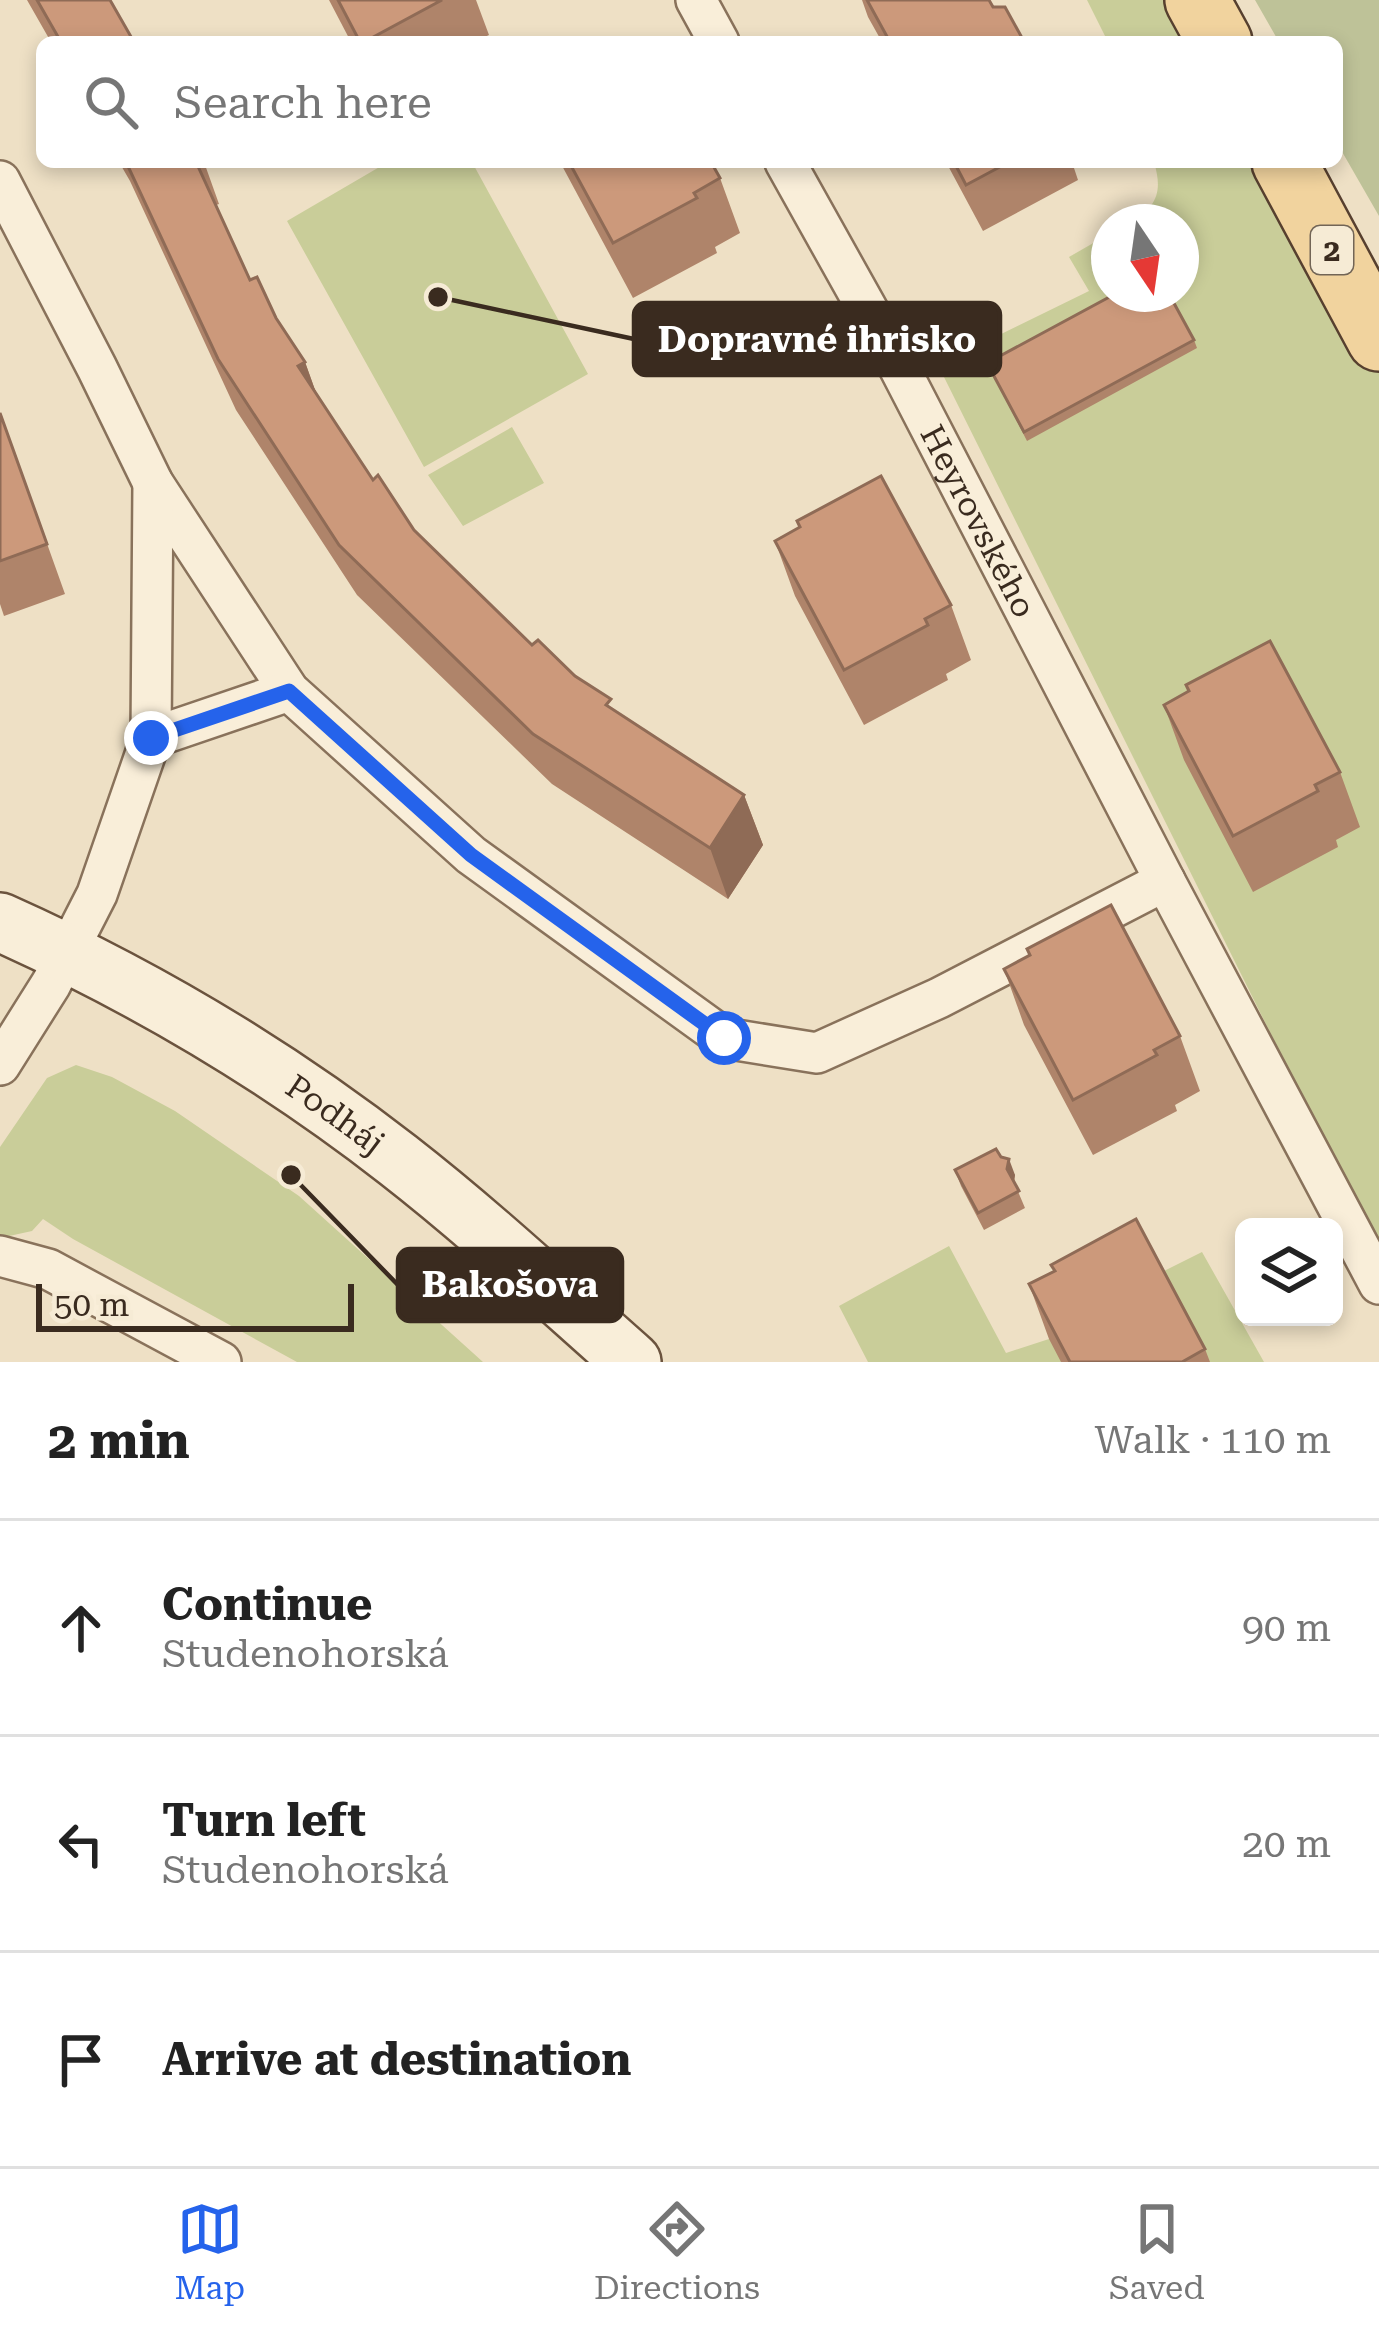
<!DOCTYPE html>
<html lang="en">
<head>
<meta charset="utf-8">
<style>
	body { margin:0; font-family:"Roboto Serif",serif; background:#f6f6f6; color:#222 }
	.controls { position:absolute; right:36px; bottom:36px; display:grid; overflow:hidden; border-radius:18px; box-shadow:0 6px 18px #0003 }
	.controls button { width:108px; height:108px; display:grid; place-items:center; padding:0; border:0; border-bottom:3px solid #e0e0e0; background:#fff; color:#222; font:60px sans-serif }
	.compass { position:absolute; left:1091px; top:204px; width:108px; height:108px; border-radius:50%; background:#fff; box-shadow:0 6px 18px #0003; rotate:167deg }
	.scale { position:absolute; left:36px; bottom:30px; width:318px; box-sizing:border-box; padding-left:12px; border:6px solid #3a2b1f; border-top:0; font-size:33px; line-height:42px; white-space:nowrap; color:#3a2b1f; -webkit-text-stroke:9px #f6ebd5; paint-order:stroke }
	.stop { position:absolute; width:36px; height:36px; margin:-27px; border:9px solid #2563eb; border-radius:50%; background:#fff }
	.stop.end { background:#2563eb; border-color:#fff; box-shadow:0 3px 12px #0008 }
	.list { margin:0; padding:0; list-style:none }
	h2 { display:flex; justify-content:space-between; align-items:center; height:156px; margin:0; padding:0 48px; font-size:51px }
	h2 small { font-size:39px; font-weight:400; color:#767676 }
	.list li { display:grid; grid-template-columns:78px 1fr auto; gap:36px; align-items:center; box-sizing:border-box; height:216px; padding:0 48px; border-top:3px solid #e0e0e0 }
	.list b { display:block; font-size:45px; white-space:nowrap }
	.list p { margin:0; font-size:39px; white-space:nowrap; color:#767676 }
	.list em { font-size:39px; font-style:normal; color:#767676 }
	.icon { flex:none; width:66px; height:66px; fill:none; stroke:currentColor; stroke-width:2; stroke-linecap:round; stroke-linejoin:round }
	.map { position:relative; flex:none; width:1379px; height:1362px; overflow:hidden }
	.search { position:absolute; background:#fff; box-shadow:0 6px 18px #0003; left:36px; right:36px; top:36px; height:132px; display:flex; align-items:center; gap:30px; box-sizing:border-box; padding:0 42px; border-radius:18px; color:#767676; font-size:45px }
	.sheet { height:804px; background:#fff }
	nav { display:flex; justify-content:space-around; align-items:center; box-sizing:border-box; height:168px; border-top:3px solid #e0e0e0; background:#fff; font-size:33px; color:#767676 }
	nav a { display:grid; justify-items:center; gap:6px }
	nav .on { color:#2563eb }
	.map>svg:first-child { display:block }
	.green { fill:#c9cd99 }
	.cemetery { fill:#bec298 }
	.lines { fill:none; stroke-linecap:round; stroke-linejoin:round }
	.street-casing { stroke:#89725b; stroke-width:44 }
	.secondary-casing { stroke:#6b533e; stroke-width:62 }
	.primary-casing { stroke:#57402f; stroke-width:68 }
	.street { stroke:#f9eed9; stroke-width:39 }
	.secondary { stroke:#f9eed9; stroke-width:57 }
	.primary { stroke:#f1d39e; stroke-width:63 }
	.wall { fill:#af846a }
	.shaded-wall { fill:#8f6b56 }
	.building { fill:#cc997b; stroke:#8f6b56; stroke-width:3 }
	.route { stroke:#2563eb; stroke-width:15 }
	.labels { text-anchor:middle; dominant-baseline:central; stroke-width:9; stroke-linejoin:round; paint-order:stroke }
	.shield { fill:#f6ebd5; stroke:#726556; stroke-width:3 }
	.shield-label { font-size:30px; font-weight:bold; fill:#3a2b1f }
	.street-label { font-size:33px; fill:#3a2b1f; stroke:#f6ebd5 }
	.leader { fill:none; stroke:#3a2b1f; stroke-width:4.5 }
	.callout-dot { fill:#3a2b1f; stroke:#f6ebd5; stroke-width:4.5 }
	.callout { fill:#3a2b1f; stroke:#3a2b1f; stroke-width:4.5 }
	.callout-label { font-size:36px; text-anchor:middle; font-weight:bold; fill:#fff }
</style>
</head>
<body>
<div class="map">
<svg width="1379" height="1362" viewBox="0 0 1379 1362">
	<rect width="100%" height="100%" fill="#eee0c5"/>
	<path class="green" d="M 1087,0 L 1197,0 L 1220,42 L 1108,42 Z
		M 388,162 L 472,162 L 588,374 L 424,467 L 287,221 Z
		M 1154,162 L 1284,162 L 1379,339 L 1379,1242 L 1341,1175 L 938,365 L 1089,291 L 1069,257 L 1109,234 L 1109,294 L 1181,294 L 1181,222 L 1130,222 C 1157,207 1163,192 1154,162 Z
		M 512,427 L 544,483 L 463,526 L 428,475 Z
		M 76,1065 L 112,1077 L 175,1111 L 299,1196 L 483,1362 L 297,1362 L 73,1239 L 43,1219 L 32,1231 L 0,1238 L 0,1147 L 47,1078 Z
		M 949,1246 L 1006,1353 L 1049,1339 L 1156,1275 L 1202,1252 L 1264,1362 L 868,1362 L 839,1306 Z"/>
	<path class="cemetery" d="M 1255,0 L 1379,0 L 1379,216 L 1337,143 L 1337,42 L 1279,42 Z"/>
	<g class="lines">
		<g class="street-casing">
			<g id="street">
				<path d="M 696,0 L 719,42"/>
				<path id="s1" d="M 785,162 L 889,348 L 1165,881 L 1379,1284"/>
				<path d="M 0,181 L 97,368 L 153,483 L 289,691 L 471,855 L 724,1038 L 817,1053 L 939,998 L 1165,881"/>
				<path d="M 151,738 L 153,483"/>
				<path d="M 0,1065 L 51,984 L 97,894 L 151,738 L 289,691"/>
				<path d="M 0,1256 L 48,1269 L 221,1362"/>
			</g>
		</g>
		<g class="secondary-casing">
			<g id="secondary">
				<path id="s2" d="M 0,922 C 141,985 276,1065 398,1160 C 479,1223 555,1294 632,1362"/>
			</g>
		</g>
		<g class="primary-casing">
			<path id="primary" d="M 1197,0 L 1220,42
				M 1284,162 L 1379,339"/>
		</g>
		<use href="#street" class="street"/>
		<use href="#secondary" class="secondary"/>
		<use href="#primary" class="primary"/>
	</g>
	<path class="wall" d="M 27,0 L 110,0 L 134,42 L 51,42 Z
		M 329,0 L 476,0 L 489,35 L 474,42 L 351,42 Z
		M 862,0 L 989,0 L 1023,42 L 882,42 L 868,17 Z
		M 119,162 L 204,162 L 219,204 L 216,205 L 250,280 L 305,362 L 316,393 L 373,480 L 414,530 L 532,645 L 575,676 L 615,711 L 744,795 L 763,845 L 728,899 L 552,784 L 357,595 L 236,410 L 130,181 Z
		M 560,162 L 711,162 L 720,178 L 740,233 L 715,247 L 717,253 L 633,298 Z
		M 946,162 L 1072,162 L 1078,180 L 983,231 Z
		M 1194,340 L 1197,348 L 1027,441 L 987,363 Z
		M 0,412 L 65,594 L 4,616 L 0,604 Z
		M 797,521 L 951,605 L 971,660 L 946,674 L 948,680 L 864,725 L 795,596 L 775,541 L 800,528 Z
		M 1186,685 L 1340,772 L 1360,827 L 1336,840 L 1338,847 L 1253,892 L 1184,760 L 1164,705 L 1188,692 Z
		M 1004,969 L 1180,1036 L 1200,1091 L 1175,1105 L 1177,1111 L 1093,1155 L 1024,1025 Z
		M 1001,1157 L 1015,1175 L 1014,1182 L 1025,1208 L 984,1230 L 961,1186 L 955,1170 Z
		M 1051,1265 L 1205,1349 L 1210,1362 L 1061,1362 L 1049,1339 L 1029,1284 L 1054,1271 Z"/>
	<path class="shaded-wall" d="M 305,362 L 323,412 L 298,366 Z
		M 744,795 L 763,845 L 728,899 L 710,848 Z
		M 1009,1159 L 1015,1175 L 1013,1186 L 1007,1169 Z"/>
	<path class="building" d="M 37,0 L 110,0 L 134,42 L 61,42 Z
		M 338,0 L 442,0 L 364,42 L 360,42 Z
		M 867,0 L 989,0 L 993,7 L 1005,7 L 1021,36 L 1018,42 L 890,42 Z
		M 126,162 L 196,162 L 250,280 L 257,277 L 276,318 L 305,362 L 298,366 L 373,480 L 378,475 L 414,530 L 532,645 L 538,640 L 575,676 L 611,699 L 606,705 L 744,795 L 710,848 L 533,734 L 339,545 L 218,359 Z
		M 569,162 L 711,162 L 720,178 L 694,193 L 697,198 L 613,243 Z
		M 954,162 L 1009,162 L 966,185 Z
		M 1115,294 L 1169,294 L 1194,340 L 1024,432 L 987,363 Z
		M 0,413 L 47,544 L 0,561 Z
		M 881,476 L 951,605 L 925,619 L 928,625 L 844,670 L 775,541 L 800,527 L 797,521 Z
		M 1270,641 L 1340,772 L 1315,785 L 1318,791 L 1233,836 L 1164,705 L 1189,691 L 1186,685 Z
		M 1111,905 L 1180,1036 L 1154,1050 L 1157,1055 L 1073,1100 L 1004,969 L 1030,955 L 1027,949 Z
		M 996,1149 L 1001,1157 L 1009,1159 L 1007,1169 L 1019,1191 L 978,1213 L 955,1170 Z
		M 1136,1219 L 1205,1349 L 1182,1362 L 1070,1362 L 1029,1284 L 1055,1271 L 1051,1265 Z"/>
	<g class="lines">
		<path class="route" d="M 151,738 L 289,691 L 471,855 L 724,1038"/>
	</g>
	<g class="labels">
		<rect class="shield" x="1311" y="226" width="42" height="48" rx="9"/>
		<g class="shield-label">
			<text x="1332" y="250">2</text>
		</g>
		<g class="street-label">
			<text stroke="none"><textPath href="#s1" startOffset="408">Heyrovského</textPath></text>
			<text stroke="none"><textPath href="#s2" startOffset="387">Podháj</textPath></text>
		</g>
	</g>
	<path class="leader" d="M438 297L634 339M291 1175L398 1285"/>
	<g class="callout-dot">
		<circle cx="438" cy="297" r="12"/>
		<circle cx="291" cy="1175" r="12"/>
	</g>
	<g class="callout">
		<rect x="634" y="303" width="366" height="72" rx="12"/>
		<rect x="398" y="1249" width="224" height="72" rx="12"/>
	</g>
	<g class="callout-label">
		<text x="817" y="352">Dopravné ihrisko</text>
		<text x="510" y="1297">Bakošova</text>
	</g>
</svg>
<div class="controls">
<button><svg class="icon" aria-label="layers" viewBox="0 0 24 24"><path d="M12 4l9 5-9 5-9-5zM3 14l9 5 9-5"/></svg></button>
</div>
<svg class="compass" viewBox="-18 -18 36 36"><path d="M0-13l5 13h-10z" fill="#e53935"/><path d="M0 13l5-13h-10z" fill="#767676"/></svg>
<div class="scale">50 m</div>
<div class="stop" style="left:724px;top:1038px"></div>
<div class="stop end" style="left:151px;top:738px"></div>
<div class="search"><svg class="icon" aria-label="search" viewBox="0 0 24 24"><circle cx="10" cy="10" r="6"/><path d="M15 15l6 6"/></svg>Search here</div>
</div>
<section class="sheet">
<h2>2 min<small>Walk · 110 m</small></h2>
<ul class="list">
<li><svg class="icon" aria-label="ahead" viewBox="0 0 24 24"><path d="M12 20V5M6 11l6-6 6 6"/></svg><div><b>Continue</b><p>Studenohorská</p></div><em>90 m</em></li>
<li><svg class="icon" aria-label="left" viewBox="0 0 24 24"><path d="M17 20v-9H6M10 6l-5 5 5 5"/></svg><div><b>Turn left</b><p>Studenohorská</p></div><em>20 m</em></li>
<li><svg class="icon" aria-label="arrive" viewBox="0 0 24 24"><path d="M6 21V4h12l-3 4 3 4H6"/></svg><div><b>Arrive at destination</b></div></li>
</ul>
</section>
<nav>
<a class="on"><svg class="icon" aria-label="map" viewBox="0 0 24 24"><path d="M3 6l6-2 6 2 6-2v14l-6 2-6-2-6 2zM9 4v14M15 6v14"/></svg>Map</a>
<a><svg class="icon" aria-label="directions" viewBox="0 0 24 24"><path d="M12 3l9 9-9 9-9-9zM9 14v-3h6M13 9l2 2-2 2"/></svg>Directions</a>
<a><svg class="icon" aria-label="saved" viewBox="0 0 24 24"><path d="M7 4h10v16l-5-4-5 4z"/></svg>Saved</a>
</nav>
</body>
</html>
